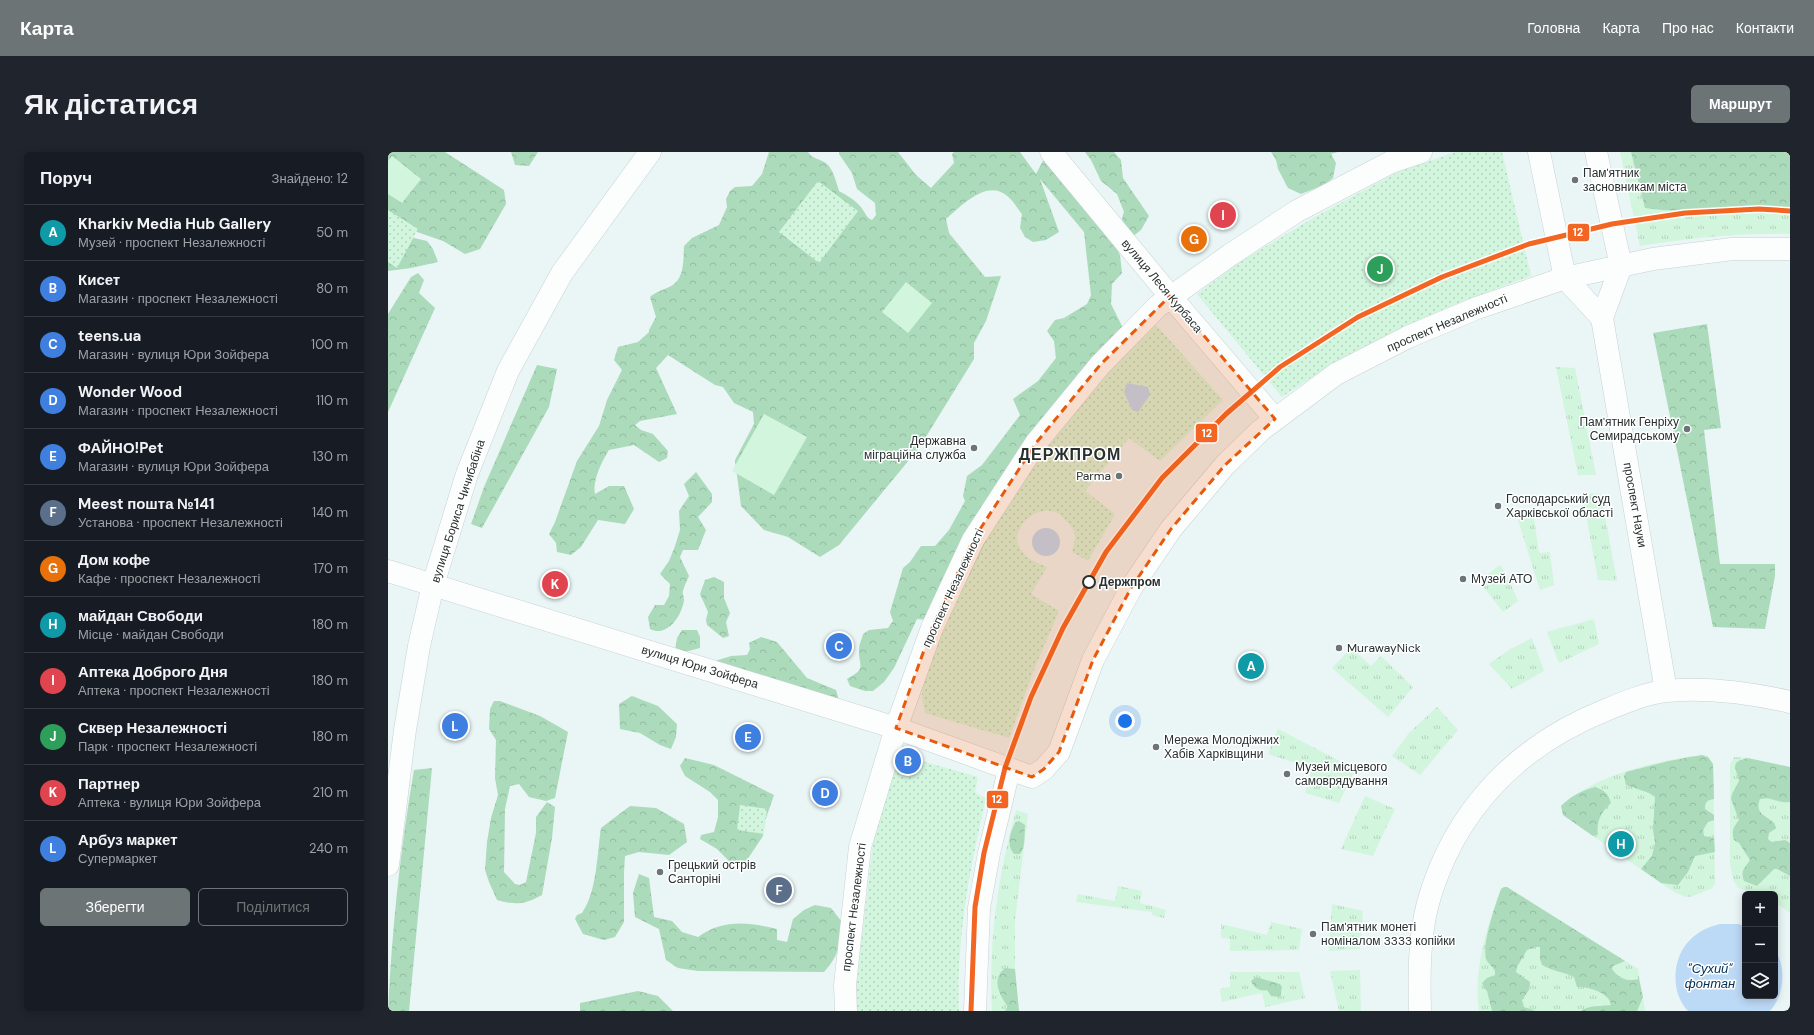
<!DOCTYPE html>
<html lang="uk">
<head>
<meta charset="utf-8">
<style>
	body { margin:0; font-family:"DM Sans",sans-serif; background:#20242c; color:#f1f3f6 }
	.controls { position:absolute; right:12px; bottom:12px; display:grid; overflow:hidden; border-radius:6px; box-shadow:0 2px 10px #0003 }
	.controls button { width:36px; height:36px; display:grid; place-items:center; padding:0; border:0; border-bottom:1px solid #363941; background:#171b24; color:#f1f3f6; font:20px sans-serif }
	.you { position:absolute; left:737px; top:569px; width:14px; height:14px; margin:-10px; border:3px solid #fff; border-radius:50%; background:#1a73e8; box-shadow:0 0 0 6px #1a73e833 }
	.badge { display:grid; place-items:center; width:26px; height:26px; border-radius:50%; background:#6c7475; color:#fff; font-size:13px; font-weight:700 }
	.pin { position:absolute; translate:-50% -50%; border:2px solid #fff; box-shadow:0 1px 4px #0006 }
	.list { margin:0; padding:0; list-style:none }
	h2 { display:flex; justify-content:space-between; align-items:center; height:52px; margin:0; padding:0 16px; font-size:17px }
	h2 small { font-size:13px; font-weight:400; color:#9ea1a6 }
	.list li { display:grid; grid-template-columns:26px 1fr auto; gap:12px; align-items:center; box-sizing:border-box; height:56px; padding:0 16px; border-top:1px solid #363941 }
	.list b { display:block; font-size:15px; white-space:nowrap }
	.list p { margin:0; font-size:13px; white-space:nowrap; color:#9ea1a6 }
	.list em { font-size:13px; font-style:normal; color:#9ea1a6 }
	.actions { display:flex; gap:8px; padding:12px 16px }
	.actions a { flex:1; padding:9px 0; border:1px solid #6c7475; border-radius:6px; text-align:center; font-size:14px; color:#6c7475 }
	.actions .main { background:#6c7475; color:#fff }
	.icon { flex:none; width:22px; height:22px; fill:none; stroke:currentColor; stroke-width:2; stroke-linecap:round; stroke-linejoin:round }
	.map { position:relative; flex:none; width:1402px; height:859px; overflow:hidden; border-radius:6px }
	header { display:flex; align-items:center; gap:24px; box-sizing:border-box; height:56px; padding:0 20px; background:#6c7475; color:#fff }
	header strong { font-size:19px }
	nav { display:flex; gap:22px; margin-inline-start:auto; font-size:14px }
	.intro { display:flex; align-items:center; justify-content:space-between; box-sizing:border-box; height:96px; padding:0 24px }
	h1 { margin:0; font-size:28px }
	.button { padding:10px 18px; border-radius:6px; background:#6c7475; color:#fff; font-size:14px; font-weight:700 }
	main { display:flex; gap:24px; padding:0 24px }
	aside { flex:1; background:#171b24; border-radius:6px; box-shadow:0 2px 10px #0003 }
	.map>svg:first-child { display:block }
	.grass { fill:url(#grass-tufts) }
	.forest { fill:url(#forest-crowns) }
	.park { fill:url(#park-dots) }
	.pitch { fill:#d2f5dd }
	.water { fill:#bcd9f6 }
	.lines { fill:none; stroke-linecap:round; stroke-linejoin:round }
	.minor-casing { stroke:#c9d1d2; stroke-width:23 }
	.major-casing { stroke:#c9d1d2; stroke-width:23 }
	.minor { stroke:#fcfefe; stroke-width:22 }
	.major { stroke:#fcfefe; stroke-width:22 }
	.tram-1-casing { stroke:#fff; stroke-width:8 }
	.tram-1 { stroke:#f26522; stroke-width:5 }
	.marked { fill:#e8590c; fill-opacity:0.2; stroke:#e8590c; stroke-width:3; stroke-dasharray:8 5; stroke-linejoin:round }
	.poi-dot { fill:#6c7475; stroke:#fff; stroke-width:1.5 }
	.stop-dot { fill:#fff; stroke:#282f2f; stroke-width:2 }
	.labels { text-anchor:middle; dominant-baseline:central; stroke-width:3; stroke-linejoin:round; paint-order:stroke }
	.poi-label { font-size:12px; fill:#282f2f; stroke:#fff; text-anchor:start }
	.street-label { font-size:12px; fill:#282f2f; stroke:#fff }
	.stop-label { font-size:12px; font-weight:bold; fill:#282f2f; stroke:#fff; text-anchor:start }
	.water-label { font-size:13px; font-style:italic; fill:#012f57; stroke:#fff }
	.district-label { font-size:16px; font-weight:bold; letter-spacing:1px; fill:#282f2f; stroke:#fff }
	.line-badge { stroke:#fff; stroke-width:1.5 }
	.badge-label { font-size:11px; text-anchor:middle; font-weight:bold; fill:#fff }
</style>
</head>
<body>
<header>
<strong>Карта</strong>
<nav><a>Головна</a><a>Карта</a><a>Про нас</a><a>Контакти</a></nav>
</header>
<div class="intro"><h1>Як дістатися</h1><a class="button">Маршрут</a></div>
<main>
<aside>
<h2>Поруч<small>Знайдено: 12</small></h2>
<ul class="list">
<li><span class="badge" style="background:#0f9aa8">A</span><div><b>Kharkiv Media Hub Gallery</b><p>Музей · проспект Незалежності</p></div><em>50 m</em></li>
<li><span class="badge" style="background:#3f7fe0">B</span><div><b>Кисет</b><p>Магазин · проспект Незалежності</p></div><em>80 m</em></li>
<li><span class="badge" style="background:#3f7fe0">C</span><div><b>teens.ua</b><p>Магазин · вулиця Юри Зойфера</p></div><em>100 m</em></li>
<li><span class="badge" style="background:#3f7fe0">D</span><div><b>Wonder Wood</b><p>Магазин · проспект Незалежності</p></div><em>110 m</em></li>
<li><span class="badge" style="background:#3f7fe0">E</span><div><b>ФАЙНО!Pet</b><p>Магазин · вулиця Юри Зойфера</p></div><em>130 m</em></li>
<li><span class="badge" style="background:#5c6f8a">F</span><div><b>Meest пошта №141</b><p>Установа · проспект Незалежності</p></div><em>140 m</em></li>
<li><span class="badge" style="background:#e8710a">G</span><div><b>Дом кофе</b><p>Кафе · проспект Незалежності</p></div><em>170 m</em></li>
<li><span class="badge" style="background:#0f9aa8">H</span><div><b>майдан Свободи</b><p>Місце · майдан Свободи</p></div><em>180 m</em></li>
<li><span class="badge" style="background:#e0444e">I</span><div><b>Аптека Доброго Дня</b><p>Аптека · проспект Незалежності</p></div><em>180 m</em></li>
<li><span class="badge" style="background:#2e9e5b">J</span><div><b>Сквер Незалежності</b><p>Парк · проспект Незалежності</p></div><em>180 m</em></li>
<li><span class="badge" style="background:#e0444e">K</span><div><b>Партнер</b><p>Аптека · вулиця Юри Зойфера</p></div><em>210 m</em></li>
<li><span class="badge" style="background:#3f7fe0">L</span><div><b>Арбуз маркет</b><p>Супермаркет</p></div><em>240 m</em></li>
</ul>
<div class="actions"><a class="main">Зберегти</a><a>Поділитися</a></div>
</aside>
<div class="map">
<svg width="1402" height="859" viewBox="0 0 1402 859">
	<defs>
		<pattern id="grass-tufts" width="24" height="20" patternUnits="userSpaceOnUse"><rect width="24" height="20" fill="#d2f5dd"/><path d="M3 7l-1-3M5 7V3M7 7l1-3M15 17l-1-3M17 17v-4M19 17l1-3" fill="none" stroke="#b4d2be"/></pattern>
		<pattern id="forest-crowns" width="20" height="18" patternUnits="userSpaceOnUse"><rect width="20" height="18" fill="#abdbba"/><path d="M2 6a3 3 0 1 1 6 0M12 15a3 3 0 1 1 6 0" fill="none" stroke="#93bca0"/></pattern>
		<pattern id="park-dots" width="8" height="8" patternUnits="userSpaceOnUse"><rect width="8" height="8" fill="#d2f5dd"/><path d="M2 2h.1M6 6h.1" fill="none" stroke="#b4d2be" stroke-width="1.8" stroke-linecap="round"/></pattern>
	</defs>
	<rect width="100%" height="100%" fill="#eaf5f6"/>
	<path class="grass" d="M 1232,0 L 1402,0 L 1402,82 C 1351,81 1302,86 1252,94 Z
		M 1168,215 L 1187,216 L 1208,323 L 1190,323 Z
		M 1194,341 L 1213,342 L 1229,429 L 1210,428 Z
		M 1145,359 L 1151,401 L 1162,400 L 1166,433 L 1152,438 L 1130,368 L 1139,365 L 1138,361 Z
		M 1112,413 L 1120,426 L 1130,449 L 1115,460 L 1091,429 Z
		M 1206,467 L 1211,492 L 1171,511 L 1159,480 Z
		M 1144,486 L 1156,519 L 1124,537 L 1101,512 L 1121,498 Z
		M 963,496 L 983,514 L 993,504 L 1025,535 L 1000,565 L 944,516 Z
		M 1049,555 L 1070,578 L 1032,623 L 1004,604 L 1021,581 Z
		M 890,577 L 967,617 L 951,651 L 917,641 L 924,616 L 880,602 Z
		M 1314,603 L 1320,605 L 1325,612 L 1327,727 L 1327,732 L 1323,737 L 1302,745 L 1295,744 L 1286,740 L 1175,663 L 1173,654 C 1206,623 1271,608 1314,603 Z
		M 1346,605 L 1361,606 L 1402,615 L 1402,761 L 1387,750 L 1387,742 L 1369,742 L 1350,736 L 1345,728 L 1342,711 L 1342,612 Z
		M 977,644 L 1007,657 L 985,704 L 953,697 Z
		M 628,658 L 640,662 L 627,768 L 627,817 L 631,859 L 604,859 C 600,791 610,724 628,658 Z
		M 730,734 L 754,739 L 752,751 L 778,758 L 776,766 L 764,763 L 764,760 L 688,750 L 690,742 L 727,749 Z
		M 1116,735 L 1119,735 L 1250,817 L 1257,859 L 1091,859 C 1085,818 1099,775 1113,737 Z
		M 944,752 L 975,759 L 972,797 L 941,799 Z
		M 883,770 L 914,777 L 911,798 L 842,799 L 842,787 L 833,786 L 833,772 L 879,783 Z
		M 972,818 L 973,859 L 951,859 L 942,819 Z
		M 842,820 L 911,820 L 917,846 L 877,855 L 874,841 L 834,850 L 832,837 L 842,835 Z"/>
	<path class="forest" d="M 0,0 L 57,0 L 116,38 L 118,52 L 92,97 L 77,102 L 55,89 L 0,70 Z
		M 123,0 L 150,0 L 141,14 L 127,13 Z
		M 381,0 L 420,0 C 424,7 433,7 439,12 C 446,19 448,30 451,39 C 458,43 466,47 472,54 C 477,59 477,65 484,68 L 488,63 L 487,51 L 469,37 L 464,21 L 451,2 L 451,0 L 510,0 L 528,23 L 543,36 L 566,11 L 564,2 L 566,0 L 632,0 L 648,22 L 657,5 L 722,84 L 732,103 L 734,121 L 724,132 L 723,152 L 736,178 L 715,202 L 626,388 L 552,469 L 529,467 L 506,516 L 496,530 L 485,539 L 477,539 L 462,534 L 459,527 C 480,516 470,514 471,497 C 471,492 474,487 475,482 L 481,478 L 500,476 L 505,469 L 502,460 L 515,416 L 522,410 L 533,394 L 547,394 L 561,378 L 577,349 L 575,344 L 579,324 L 594,313 L 632,263 L 625,247 L 650,229 L 668,206 L 666,189 L 659,179 L 667,168 L 676,166 L 699,152 L 703,143 L 696,80 L 652,27 L 671,80 L 658,88 L 645,90 L 637,85 L 632,76 L 634,62 C 629,56 624,47 618,43 C 598,27 572,55 558,67 L 561,81 L 597,125 L 613,124 L 598,169 L 586,191 L 586,207 L 531,296 L 451,393 L 432,405 L 400,385 L 376,378 L 353,354 L 347,308 L 366,272 L 365,260 L 346,251 L 335,235 L 327,233 L 280,203 L 268,216 L 289,262 L 252,269 L 247,273 L 253,278 L 265,282 L 280,299 L 279,306 L 271,310 L 246,293 L 221,298 C 214,309 204,329 207,342 L 221,334 L 236,334 L 246,357 L 237,372 L 210,368 L 193,395 L 183,403 L 169,400 L 168,391 L 161,382 L 167,370 L 189,309 L 211,274 L 219,248 L 234,218 L 226,208 L 230,195 L 250,190 L 261,180 L 261,178 L 268,165 L 262,145 C 268,140 272,139 279,136 C 297,129 295,111 296,94 L 304,86 L 331,73 L 339,55 L 338,47 L 342,39 L 347,35 L 364,34 L 374,22 Z
		M 697,0 L 726,0 L 733,8 L 735,26 L 761,64 L 753,78 L 744,85 C 737,76 731,72 736,60 L 729,42 L 713,29 L 703,8 Z
		M 883,0 L 950,0 L 943,2 L 948,11 L 945,26 L 936,33 L 913,42 L 900,36 L 890,17 L 888,8 Z
		M 1243,0 L 1402,0 L 1402,57 C 1355,54 1303,63 1257,56 Z
		M 0,80 L 39,89 L 45,97 L 50,110 L 23,116 L 0,119 Z
		M 30,121 L 36,128 L 31,141 L 47,156 L 0,260 L 0,162 L 23,125 Z
		M 1319,172 L 1333,276 L 1316,278 L 1332,412 L 1387,412 L 1387,424 L 1377,477 L 1325,475 L 1265,181 Z
		M 149,213 L 169,217 L 161,255 L 94,376 L 83,372 L 96,335 Z
		M 308,320 L 324,342 L 324,350 L 310,365 L 318,378 L 310,398 L 295,398 L 292,405 L 301,424 C 299,429 296,434 295,439 C 294,442 296,444 296,448 C 294,464 279,486 262,477 L 260,465 L 267,453 L 276,453 L 281,444 L 282,432 L 272,422 L 281,409 L 287,394 L 292,378 L 291,359 L 301,344 L 296,332 Z
		M 326,425 L 336,430 L 336,446 L 342,461 L 338,470 L 341,484 L 335,486 L 319,473 L 318,468 L 320,460 L 312,442 L 317,428 Z
		M 294,478 L 309,478 L 312,485 L 312,496 L 293,501 L 287,498 L 289,486 Z
		M 373,485 L 389,490 L 419,526 L 448,538 L 453,555 L 324,510 L 343,504 L 359,503 L 362,497 L 361,491 Z
		M 244,544 L 270,554 L 289,572 L 288,585 L 283,597 L 272,593 L 252,581 L 232,577 L 231,552 Z
		M 106,549 L 112,549 L 152,564 L 180,580 L 167,646 L 158,649 L 141,645 L 131,632 L 122,634 L 117,657 L 116,720 L 127,732 L 132,733 L 138,730 L 148,681 L 148,665 L 159,650 L 167,655 L 164,686 L 154,743 C 136,753 127,753 109,748 L 101,730 L 97,718 L 99,690 L 103,666 L 110,643 L 107,626 L 108,588 L 101,577 L 102,557 Z
		M 1314,603 L 1320,605 L 1325,612 L 1326,647 C 1319,648 1317,650 1317,657 L 1326,663 L 1326,668 L 1320,670 L 1315,678 L 1316,684 L 1326,686 L 1327,700 L 1307,704 L 1300,720 L 1290,733 L 1273,731 L 1253,717 L 1264,704 L 1267,691 L 1265,678 L 1267,645 L 1261,641 L 1238,633 L 1236,624 L 1238,620 L 1281,609 Z
		M 297,606 L 326,613 L 386,643 L 377,669 L 375,684 L 357,711 L 343,711 L 329,697 L 312,687 L 313,683 L 326,680 L 330,665 L 330,648 L 322,640 L 297,624 L 292,614 Z
		M 1359,606 L 1402,615 L 1402,650 C 1391,652 1382,644 1372,647 C 1366,663 1379,663 1387,672 L 1387,677 L 1381,681 L 1380,687 L 1383,690 L 1397,688 L 1402,691 L 1402,724 L 1389,717 L 1386,717 L 1369,734 L 1356,729 C 1352,719 1357,716 1362,708 L 1351,691 L 1346,688 C 1343,678 1346,675 1351,668 L 1343,647 L 1344,642 L 1351,629 C 1348,615 1341,611 1359,606 Z
		M 44,616 L 21,859 L 0,859 C 4,778 12,698 26,618 Z
		M 1207,635 C 1216,638 1220,641 1223,651 C 1213,660 1208,670 1210,683 L 1205,684 L 1175,663 L 1173,654 C 1183,644 1193,639 1207,635 Z
		M 242,654 L 268,656 L 296,672 L 299,690 L 281,703 L 251,700 L 237,704 L 236,720 L 236,770 L 227,785 L 216,788 L 195,782 L 187,767 L 189,763 L 194,761 C 209,740 209,702 213,676 Z
		M 631,669 L 637,673 C 636,682 638,695 632,702 L 626,702 C 618,694 622,679 628,670 Z
		M 251,722 L 261,726 L 266,765 L 284,769 L 294,780 L 310,785 C 335,767 360,770 389,777 L 389,788 L 399,790 L 405,767 L 416,758 L 427,753 L 443,756 L 454,770 C 452,793 452,802 436,820 L 310,819 L 290,816 L 278,808 L 271,777 L 247,765 L 245,741 Z
		M 1116,735 L 1119,735 L 1237,809 L 1225,814 L 1224,817 C 1231,827 1240,830 1251,827 L 1255,845 L 1249,859 L 1193,859 C 1203,852 1212,855 1223,853 C 1222,841 1200,834 1189,835 L 1186,825 C 1176,820 1164,819 1154,813 L 1152,807 L 1152,795 L 1147,795 L 1139,798 L 1129,815 L 1128,820 L 1142,830 L 1141,838 L 1134,848 L 1136,855 L 1148,859 L 1104,859 L 1099,839 L 1096,836 L 1094,831 L 1099,826 L 1107,823 L 1107,819 C 1105,815 1101,812 1099,809 C 1092,796 1108,751 1113,737 Z
		M 617,816 L 627,817 L 631,859 L 617,859 L 620,855 C 611,842 603,828 617,816 Z
		M 868,825 L 892,832 L 894,835 L 892,845 L 883,844 L 879,838 C 872,840 865,835 863,829 Z
		M 250,839 L 270,844 L 285,859 L 192,859 L 192,851 Z"/>
	<path class="park" d="M 1067,0 L 1114,0 L 1143,124 C 1077,147 1014,174 953,207 C 933,218 914,232 894,245 L 809,142 L 852,110 L 925,66 L 1010,20 Z
		M 430,29 L 470,59 L 431,111 L 391,80 Z
		M 0,58 L 30,77 L 9,116 L 0,110 Z
		M 768,173 L 835,248 L 772,309 L 741,286 L 697,339 L 727,362 L 700,409 L 684,400 C 685,395 687,390 687,385 C 687,378 681,371 676,367 C 674,365 672,362 669,361 C 649,351 618,378 633,398 C 639,407 649,411 659,415 L 643,442 L 671,459 L 645,520 L 621,586 L 537,561 L 534,544 L 535,531 L 556,475 L 598,389 L 630,337 L 659,294 L 720,220 Z
		M 509,602 L 590,625 L 587,641 L 598,646 C 582,716 568,787 571,859 L 469,859 L 468,837 L 485,692 L 498,634 Z
		M 352,653 L 379,657 L 376,682 L 349,678 Z"/>
	<path class="pitch" d="M 4,4 L 33,27 L 14,51 L 0,42 L 0,9 Z
		M 518,130 L 544,151 L 520,181 L 494,160 Z
		M 376,262 L 419,285 L 386,343 L 344,319 Z"/>
	<path class="water" d="M 739,231 L 760,235 L 762,243 L 750,260 L 744,258 L 736,240 Z
		M644 390a14 14 0 1 1 28 0a14 14 0 1 1-28 0Z
		M 1332,772 L 1350,772 L 1357,774 L 1357,844 L 1387,844 L 1387,798 C 1399,816 1396,843 1382,859 L 1300,859 C 1282,841 1284,805 1302,788 C 1311,779 1320,775 1332,772 Z"/>
	<g class="lines">
		<g class="minor-casing">
			<path id="minor" d="M 663,0 L 782,144 L 887,267
				M 0,419 L 508,576 L 472,695 L 457,833 L 458,859
				M 0,713 L 17,578 L 31,494 L 45,433 L 79,322 L 120,219 L 174,121 L 262,0"/>
		</g>
		<g class="major-casing">
			<path id="major" d="M 1033,0 L 1003,10 L 909,59 L 842,103 L 770,154 L 712,213 L 648,291 L 585,388 L 544,476 L 508,576 L 644,625 L 656,617 L 671,600 L 705,508 L 743,436 L 783,377 L 837,313 L 873,278 L 948,222 L 1020,185 L 1089,156 L 1177,126 L 1265,107 L 1344,97 L 1402,97
				M 1151,0 L 1177,126 L 1214,166 L 1278,539
				M 1208,0 L 1233,114 L 1214,166
				M 587,859 L 591,756 L 601,701 L 621,618
				M 1032,859 C 1031,824 1031,785 1040,751 C 1066,658 1130,593 1218,558 C 1237,550 1258,541 1279,539 C 1319,535 1363,541 1402,550"/>
		</g>
		<use href="#minor" class="minor"/>
		<use href="#major" class="major"/>
		<g class="tram-1-casing">
			<path id="tram-1" d="M 583,859 L 587,755 L 596,701 L 617,616 L 643,545 L 675,476 L 718,400 L 774,326 L 838,262 L 892,215 L 970,165 L 1054,125 L 1141,92 L 1224,72 L 1297,61 L 1371,57 L 1402,59"/>
		</g>
		<use href="#tram-1" class="tram-1"/>
	</g>
	<path class="marked" d="M 782,144 L 887,267 L 837,313 L 783,377 L 743,436 L 705,508 L 671,600 L 656,617 L 644,625 L 508,576 L 544,476 L 585,388 L 648,291 L 712,213 Z"/>
	<g class="poi-dot">
		<circle cx="1187" cy="28" r="4"/>
		<circle cx="1299" cy="277" r="4"/>
		<circle cx="586" cy="296" r="4"/>
		<circle cx="731" cy="324" r="4"/>
		<circle cx="1110" cy="354" r="4"/>
		<circle cx="1075" cy="427" r="4"/>
		<circle cx="951" cy="496" r="4"/>
		<circle cx="768" cy="595" r="4"/>
		<circle cx="899" cy="622" r="4"/>
		<circle cx="272" cy="720" r="4"/>
		<circle cx="925" cy="782" r="4"/>
	</g>
	<circle class="stop-dot" cx="701" cy="430" r="6"/>
	<g class="labels">
		<g class="poi-label">
			<text x="1195" y="21">Пам'ятник<tspan x="1195" dy="14">засновникам міста</tspan></text>
			<text x="1291" y="270" text-anchor="end">Пам'ятник Генріху<tspan x="1291" dy="14">Семирадському</tspan></text>
			<text x="578" y="289" text-anchor="end">Державна<tspan x="578" dy="14">міграційна служба</tspan></text>
			<text x="723" y="324" text-anchor="end">Parma</text>
			<text x="1118" y="347">Господарський суд<tspan x="1118" dy="14">Харківської області</tspan></text>
			<text x="1083" y="427">Музей АТО</text>
			<text x="959" y="496">MurawayNick</text>
			<text x="776" y="588">Мережа Молодіжних<tspan x="776" dy="14">Хабів Харківщини</tspan></text>
			<text x="907" y="615">Музей місцевого<tspan x="907" dy="14">самоврядування</tspan></text>
			<text x="280" y="713">Грецький острів<tspan x="280" dy="14">Санторіні</tspan></text>
			<text x="933" y="775">Пам'ятник монеті<tspan x="933" dy="14">номіналом 3333 копійки</tspan></text>
		</g>
		<g class="street-label">
			<text transform="translate(774 134) rotate(50)">вулиця Леся Курбаса</text>
			<text transform="translate(1059 171) rotate(-23)">проспект Незалежності</text>
			<text transform="translate(1247 353) rotate(80)">проспект Науки</text>
			<text transform="translate(70 359) rotate(-72)">вулиця Бориса Чичибабіна</text>
			<text transform="translate(565 436) rotate(-65)">проспект Незалежності</text>
			<text transform="translate(312 515) rotate(17)">вулиця Юри Зойфера</text>
			<text transform="translate(466 755) rotate(-83)">проспект Незалежності</text>
		</g>
		<g class="stop-label">
			<text x="711" y="430">Держпром</text>
		</g>
		<g class="water-label">
			<text x="1322" y="816">"Сухий"<tspan x="1322" dy="15">фонтан</tspan></text>
		</g>
		<g class="district-label">
			<text x="682" y="302">ДЕРЖПРОМ</text>
		</g>
	</g>
	<g class="line-badge">
		<rect x="1179" y="71" width="23" height="19" rx="4" fill="#f26522"/>
		<rect x="807" y="271" width="23" height="20" rx="4" fill="#f26522"/>
		<rect x="598" y="638" width="23" height="19" rx="4" fill="#f26522"/>
	</g>
	<g class="badge-label">
		<text x="1190" y="84">12</text>
		<text x="819" y="285">12</text>
		<text x="609" y="651">12</text>
	</g>
</svg>
<div class="controls">
<button>+</button>
<button>−</button>
<button><svg class="icon" aria-label="layers" viewBox="0 0 24 24"><path d="M12 4l9 5-9 5-9-5zM3 14l9 5 9-5"/></svg></button>
</div>
<div class="you"></div>
<div class="pin badge" style="left:863px;top:514px;background:#0f9aa8">A</div>
<div class="pin badge" style="left:520px;top:609px;background:#3f7fe0">B</div>
<div class="pin badge" style="left:451px;top:494px;background:#3f7fe0">C</div>
<div class="pin badge" style="left:437px;top:641px;background:#3f7fe0">D</div>
<div class="pin badge" style="left:360px;top:585px;background:#3f7fe0">E</div>
<div class="pin badge" style="left:391px;top:738px;background:#5c6f8a">F</div>
<div class="pin badge" style="left:806px;top:87px;background:#e8710a">G</div>
<div class="pin badge" style="left:1233px;top:692px;background:#0f9aa8">H</div>
<div class="pin badge" style="left:835px;top:63px;background:#e0444e">I</div>
<div class="pin badge" style="left:992px;top:117px;background:#2e9e5b">J</div>
<div class="pin badge" style="left:167px;top:432px;background:#e0444e">K</div>
<div class="pin badge" style="left:67px;top:574px;background:#3f7fe0">L</div>
</div>
</main>
</body>
</html>
